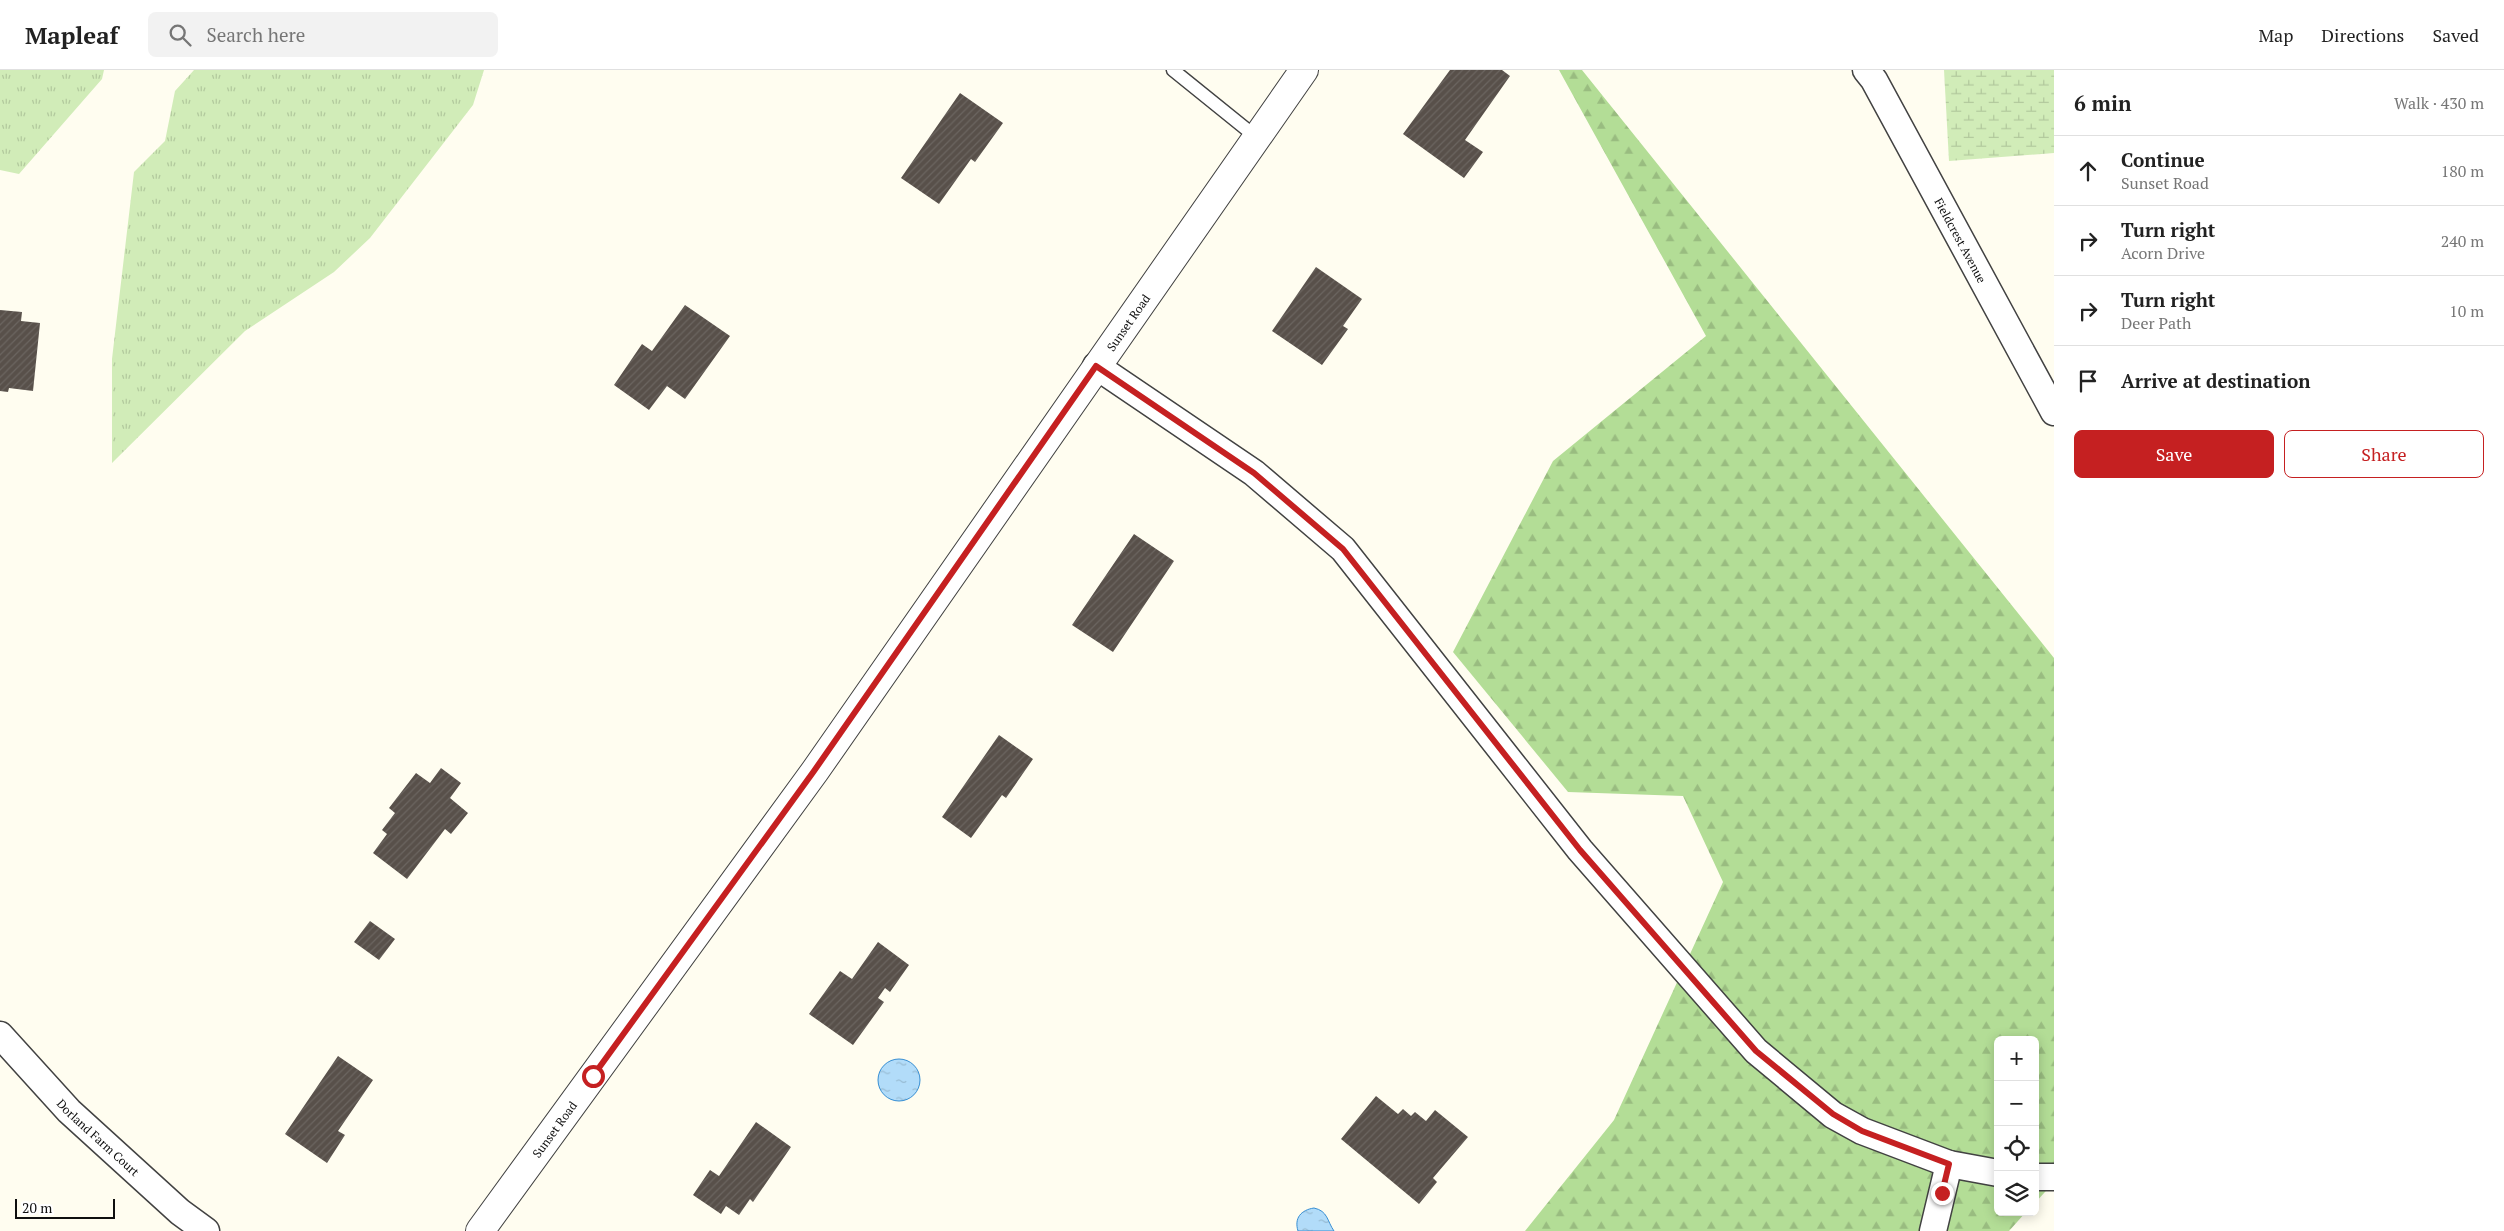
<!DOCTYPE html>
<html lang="en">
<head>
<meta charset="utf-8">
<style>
	body { margin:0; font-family:"PT Serif",serif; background:#f2f2f2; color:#222 }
	.controls { position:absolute; right:15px; bottom:15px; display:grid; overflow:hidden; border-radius:8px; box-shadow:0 2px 12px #0003 }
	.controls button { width:45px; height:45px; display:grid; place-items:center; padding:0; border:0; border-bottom:1px solid #e0e0e0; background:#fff; color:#222; font:25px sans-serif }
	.scale { position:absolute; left:15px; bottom:12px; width:100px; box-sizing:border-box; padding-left:5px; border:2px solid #0f0f0f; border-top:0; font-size:14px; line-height:18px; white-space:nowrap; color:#0f0f0f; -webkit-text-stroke:4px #fff; paint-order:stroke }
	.stop { position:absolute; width:15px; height:15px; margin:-11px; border:4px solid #c52021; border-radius:50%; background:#fff }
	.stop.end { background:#c52021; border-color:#fff; box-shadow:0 1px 5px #0008 }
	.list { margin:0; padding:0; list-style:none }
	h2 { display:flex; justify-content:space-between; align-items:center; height:65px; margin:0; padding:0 20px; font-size:21px }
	h2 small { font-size:16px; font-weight:400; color:#767676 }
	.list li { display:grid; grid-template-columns:32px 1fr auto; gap:15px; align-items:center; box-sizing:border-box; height:70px; padding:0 20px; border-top:1px solid #e0e0e0 }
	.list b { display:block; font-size:19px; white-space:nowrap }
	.list p { margin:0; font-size:16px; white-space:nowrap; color:#767676 }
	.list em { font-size:16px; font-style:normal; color:#767676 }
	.actions { display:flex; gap:10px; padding:15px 20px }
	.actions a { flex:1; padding:11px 0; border:1px solid #c52021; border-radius:8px; text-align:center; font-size:18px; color:#c52021 }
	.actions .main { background:#c52021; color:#fff }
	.icon { flex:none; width:28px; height:28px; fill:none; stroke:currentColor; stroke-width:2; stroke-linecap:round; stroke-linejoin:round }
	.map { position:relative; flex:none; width:2054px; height:1161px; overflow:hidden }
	header { display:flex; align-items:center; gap:30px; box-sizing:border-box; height:70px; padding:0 25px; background:#fff; border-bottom:1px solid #e0e0e0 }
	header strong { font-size:24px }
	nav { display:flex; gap:28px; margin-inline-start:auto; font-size:18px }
	.search { width:350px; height:45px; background:#f2f2f2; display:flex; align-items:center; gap:12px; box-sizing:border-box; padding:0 18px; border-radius:8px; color:#767676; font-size:19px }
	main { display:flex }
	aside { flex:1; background:#fff }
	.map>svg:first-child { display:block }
	.grass { fill:url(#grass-tufts) }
	.forest { fill:url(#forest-firs) }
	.wetland { fill:url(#wetland-marsh) }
	.water { fill:url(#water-ripples); stroke:#368ed3 }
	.building { fill:url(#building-hatch) }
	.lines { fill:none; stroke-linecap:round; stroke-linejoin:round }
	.service-casing { stroke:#424242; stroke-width:15 }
	.minor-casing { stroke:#424242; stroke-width:29 }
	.tertiary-casing { stroke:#424242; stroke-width:30 }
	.service { stroke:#fff; stroke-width:12 }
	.minor { stroke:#fff; stroke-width:26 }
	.tertiary { stroke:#fff; stroke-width:28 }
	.route { stroke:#c52021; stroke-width:6 }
	.labels { text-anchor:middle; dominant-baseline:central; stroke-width:5; stroke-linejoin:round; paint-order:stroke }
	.street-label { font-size:12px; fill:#0f0f0f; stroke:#fff }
</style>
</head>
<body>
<header>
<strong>Mapleaf</strong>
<div class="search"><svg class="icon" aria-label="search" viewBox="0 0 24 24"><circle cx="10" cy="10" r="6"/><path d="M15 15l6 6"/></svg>Search here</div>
<nav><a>Map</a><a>Directions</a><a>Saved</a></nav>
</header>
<main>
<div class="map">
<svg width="2054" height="1161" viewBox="0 0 2054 1161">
	<defs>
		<pattern id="grass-tufts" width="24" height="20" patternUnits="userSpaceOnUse" patternTransform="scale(1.25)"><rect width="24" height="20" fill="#d1ecb8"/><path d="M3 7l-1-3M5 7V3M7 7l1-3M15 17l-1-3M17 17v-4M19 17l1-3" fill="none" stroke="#b2c99d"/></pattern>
		<pattern id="forest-firs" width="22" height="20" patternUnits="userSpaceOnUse" patternTransform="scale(1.25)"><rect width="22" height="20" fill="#b3dd96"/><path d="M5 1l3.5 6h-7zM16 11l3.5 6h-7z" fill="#99bc80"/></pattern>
		<pattern id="wetland-marsh" width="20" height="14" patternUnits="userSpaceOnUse" patternTransform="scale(1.25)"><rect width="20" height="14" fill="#d1ecb8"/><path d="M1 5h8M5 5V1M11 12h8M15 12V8" fill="none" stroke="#b2c99d"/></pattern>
		<pattern id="water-ripples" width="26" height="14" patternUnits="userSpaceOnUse" patternTransform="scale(1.25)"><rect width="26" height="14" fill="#b2dcf9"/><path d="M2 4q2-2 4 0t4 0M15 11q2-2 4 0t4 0" fill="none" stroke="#98bcd4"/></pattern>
		<pattern id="building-hatch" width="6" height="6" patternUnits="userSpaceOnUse" patternTransform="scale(1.25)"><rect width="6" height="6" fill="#58504a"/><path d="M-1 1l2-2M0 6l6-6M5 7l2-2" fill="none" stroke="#6b6560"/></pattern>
	</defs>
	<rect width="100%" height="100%" fill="#fffdf0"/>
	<path class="grass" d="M 0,0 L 104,0 L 102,9 L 19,104 L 0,100 Z
		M 194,0 L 484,0 L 473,35 L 370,168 L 334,202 L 245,261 L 112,393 L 112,289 L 134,102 L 165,71 L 175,21 Z"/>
	<path class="forest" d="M 1559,0 L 1582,0 L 2054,588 L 2054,1112 L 2035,1133 L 2035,970 L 1998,970 L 1998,1142 L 2026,1142 L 2009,1161 L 1525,1161 L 1614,1050 L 1723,812 L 1683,726 L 1568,722 L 1453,582 L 1553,391 L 1706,266 Z"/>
	<path class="wetland" d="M 1944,0 L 2054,0 L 2054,83 L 1949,91 Z"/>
	<path class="water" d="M878 1010a21 21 0 1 1 42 0a21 21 0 1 1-42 0Z
		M 1314,1138 C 1328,1141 1327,1151 1334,1161 L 1298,1161 C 1294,1148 1301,1140 1314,1138 Z"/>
	<path class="building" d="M 1450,0 L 1502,0 L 1510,6 L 1465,70 L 1483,82 L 1464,108 L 1403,64 Z
		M 960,23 L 1003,53 L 975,92 L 971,89 L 939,134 L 901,108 Z
		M 1316,197 L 1362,229 L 1343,256 L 1348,259 L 1322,295 L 1272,261 Z
		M 685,235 L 730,266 L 685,329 L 667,316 L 649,340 L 614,315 L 642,274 L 652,281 Z
		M 0,240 L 22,242 L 21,251 L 40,253 L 33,321 L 9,318 L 8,322 L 0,321 Z
		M 1134,464 L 1174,491 L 1113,582 L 1072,555 Z
		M 999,665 L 1033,689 L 1006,728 L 1002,725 L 971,768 L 942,747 Z
		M 441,698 L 461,713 L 450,728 L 468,743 L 451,764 L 445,759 L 407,809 L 373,783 L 387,764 L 382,760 L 395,743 L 389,738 L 416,703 L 430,713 Z
		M 370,851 L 395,869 L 379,890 L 354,872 Z
		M 878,872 L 909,895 L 890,922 L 885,918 L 878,928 L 884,932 L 853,975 L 809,944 L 840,901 L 852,909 Z
		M 338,986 L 373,1010 L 338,1061 L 345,1065 L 327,1093 L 285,1064 Z
		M 1376,1026 L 1398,1044 L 1403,1039 L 1411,1046 L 1415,1042 L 1426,1051 L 1435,1040 L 1468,1067 L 1433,1108 L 1437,1112 L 1419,1134 L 1341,1069 Z
		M 756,1052 L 791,1077 L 753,1132 L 750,1129 L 739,1145 L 726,1136 L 721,1144 L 693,1125 L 710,1100 L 719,1106 Z"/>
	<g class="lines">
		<g class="service-casing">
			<path id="service" d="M 1173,0 L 1256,67"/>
		</g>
		<g class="minor-casing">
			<g id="minor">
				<path id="s1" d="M 1866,0 L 1874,10 L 2054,342"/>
				<path d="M 1096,296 L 1254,403 L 1343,479 L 1580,780 L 1756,981 L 1833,1045 L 1862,1061 L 1949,1094 L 1998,1103"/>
				<path id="s2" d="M 0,965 L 69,1041 L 180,1142 L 206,1161"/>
				<path d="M 2035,1107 L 2054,1107"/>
				<path d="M 1933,1161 L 1949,1094"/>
			</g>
		</g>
		<g class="tertiary-casing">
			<g id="tertiary">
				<path id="s3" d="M 480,1161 L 815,701 L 1304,0"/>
			</g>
		</g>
		<use href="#service" class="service"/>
		<use href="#minor" class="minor"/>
		<use href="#tertiary" class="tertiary"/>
	</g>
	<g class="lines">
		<path class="route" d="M 593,1006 L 814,701 L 1096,296 L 1254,403 L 1343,479 L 1580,780 L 1756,981 L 1833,1044 L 1862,1061 L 1949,1094 L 1942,1123"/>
	</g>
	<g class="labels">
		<g class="street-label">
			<text stroke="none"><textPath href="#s1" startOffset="195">Fieldcrest Avenue</textPath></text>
			<text stroke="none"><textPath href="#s3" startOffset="1116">Sunset Road</textPath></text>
			<text stroke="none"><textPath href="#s3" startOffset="126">Sunset Road</textPath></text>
			<text stroke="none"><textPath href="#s2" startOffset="142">Dorland Farm Court</textPath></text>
		</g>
	</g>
</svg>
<div class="controls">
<button>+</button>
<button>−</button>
<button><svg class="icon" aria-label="locate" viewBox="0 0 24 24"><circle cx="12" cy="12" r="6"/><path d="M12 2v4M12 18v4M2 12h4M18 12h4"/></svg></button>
<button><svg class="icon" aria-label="layers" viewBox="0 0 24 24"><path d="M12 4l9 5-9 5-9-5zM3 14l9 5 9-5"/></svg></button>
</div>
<div class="scale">20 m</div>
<div class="stop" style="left:593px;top:1006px"></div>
<div class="stop end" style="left:1942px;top:1123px"></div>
</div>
<aside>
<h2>6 min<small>Walk · 430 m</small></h2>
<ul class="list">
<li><svg class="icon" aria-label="ahead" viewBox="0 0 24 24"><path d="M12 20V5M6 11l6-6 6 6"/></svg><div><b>Continue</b><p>Sunset Road</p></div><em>180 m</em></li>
<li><svg class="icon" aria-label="right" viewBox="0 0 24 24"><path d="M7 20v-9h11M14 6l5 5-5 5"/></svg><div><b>Turn right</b><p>Acorn Drive</p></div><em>240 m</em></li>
<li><svg class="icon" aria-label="right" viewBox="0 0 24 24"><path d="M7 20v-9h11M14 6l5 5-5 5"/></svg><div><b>Turn right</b><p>Deer Path</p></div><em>10 m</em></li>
<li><svg class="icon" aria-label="arrive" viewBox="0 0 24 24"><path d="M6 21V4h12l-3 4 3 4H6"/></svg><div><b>Arrive at destination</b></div></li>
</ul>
<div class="actions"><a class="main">Save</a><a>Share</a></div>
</aside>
</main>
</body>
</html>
